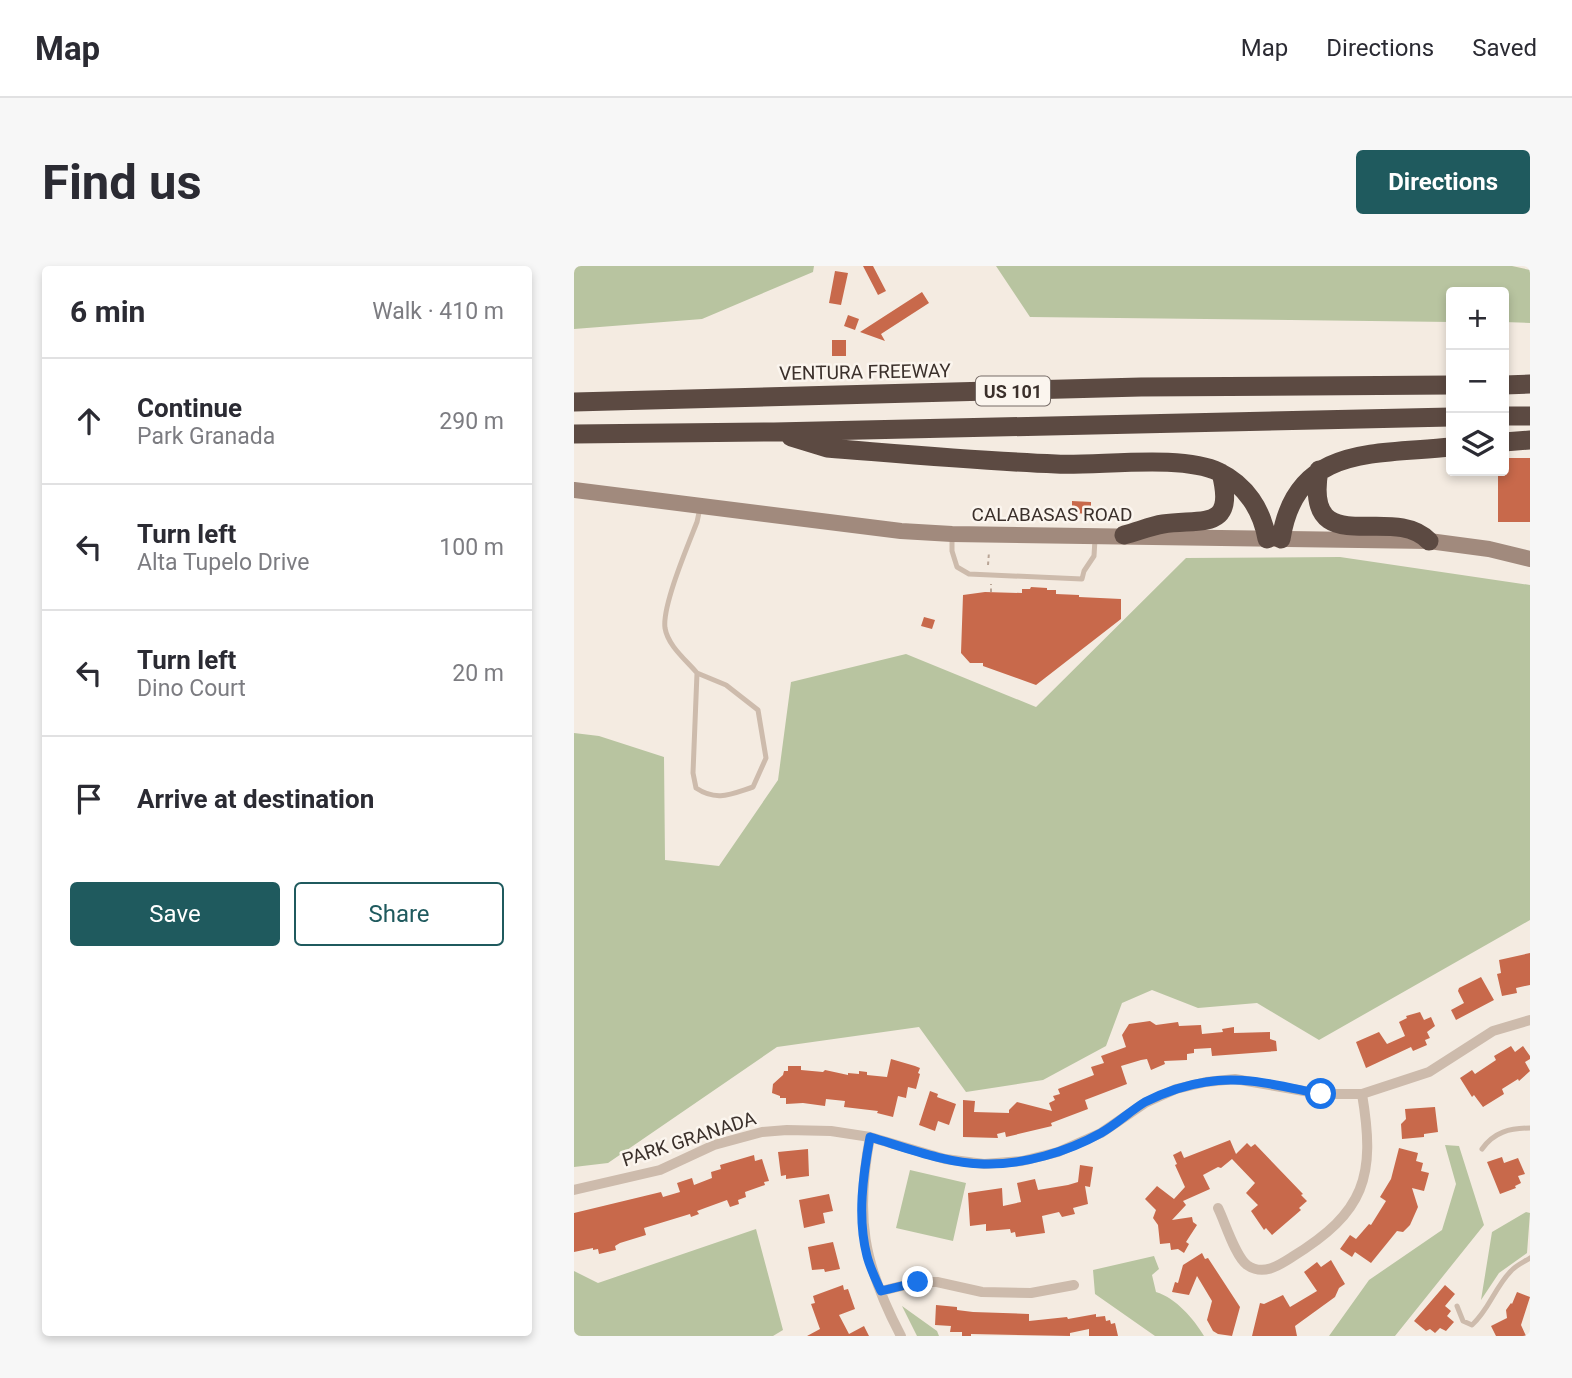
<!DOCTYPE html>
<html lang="en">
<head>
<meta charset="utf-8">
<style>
	body { margin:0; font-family:Roboto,sans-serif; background:#f7f7f7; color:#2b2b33 }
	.controls { position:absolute; right:21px; top:21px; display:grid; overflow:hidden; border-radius:7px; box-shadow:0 4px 10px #0003 }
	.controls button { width:63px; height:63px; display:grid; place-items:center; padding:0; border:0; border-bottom:2px solid #e1e1e2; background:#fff; color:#2b2b33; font:35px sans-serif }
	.stop { position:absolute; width:21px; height:21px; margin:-16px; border:5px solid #1a73e8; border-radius:50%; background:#fff }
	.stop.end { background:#1a73e8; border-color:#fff; box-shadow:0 2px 7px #0008 }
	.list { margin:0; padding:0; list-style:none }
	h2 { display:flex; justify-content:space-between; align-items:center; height:91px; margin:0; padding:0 28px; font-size:30px }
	h2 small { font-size:23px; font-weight:400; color:#7c7c81 }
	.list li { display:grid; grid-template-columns:46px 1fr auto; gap:21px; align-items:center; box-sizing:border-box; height:126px; padding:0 28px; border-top:2px solid #e1e1e2 }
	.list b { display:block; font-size:26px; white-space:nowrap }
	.list p { margin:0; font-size:23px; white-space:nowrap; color:#7c7c81 }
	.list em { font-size:23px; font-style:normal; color:#7c7c81 }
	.actions { display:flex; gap:14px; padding:21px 28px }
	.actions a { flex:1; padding:16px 0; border:2px solid #1f5a5e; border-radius:7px; text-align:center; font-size:24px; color:#1f5a5e }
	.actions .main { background:#1f5a5e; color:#fff }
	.icon { flex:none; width:38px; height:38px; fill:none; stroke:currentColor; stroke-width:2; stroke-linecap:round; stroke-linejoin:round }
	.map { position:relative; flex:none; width:956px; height:1070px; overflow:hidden; border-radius:7px }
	header { display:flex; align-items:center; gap:42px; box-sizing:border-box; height:98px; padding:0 35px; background:#fff; border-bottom:2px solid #e1e1e2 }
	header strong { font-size:33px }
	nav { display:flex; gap:38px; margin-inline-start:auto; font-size:24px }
	.intro { display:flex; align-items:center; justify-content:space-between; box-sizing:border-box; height:168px; padding:0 42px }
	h1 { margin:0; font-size:49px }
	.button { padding:18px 32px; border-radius:7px; background:#1f5a5e; color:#fff; font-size:24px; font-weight:700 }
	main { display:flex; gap:42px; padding:0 42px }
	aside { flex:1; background:#fff; border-radius:7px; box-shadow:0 4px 10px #0003 }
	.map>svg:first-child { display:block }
	.green { fill:#b8c4a0 }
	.building { fill:#c8694b }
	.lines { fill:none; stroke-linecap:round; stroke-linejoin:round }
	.path { stroke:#b9a596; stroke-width:2; stroke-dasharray:3.5 3.5; stroke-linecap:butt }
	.lane { stroke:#cdbbac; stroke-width:5 }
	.street { stroke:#cdbbac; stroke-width:10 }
	.secondary { stroke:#a18a7d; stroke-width:16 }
	.highway { stroke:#5c4a42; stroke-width:19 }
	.route { stroke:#1a73e8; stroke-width:9 }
	.labels { text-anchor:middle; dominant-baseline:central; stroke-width:5; stroke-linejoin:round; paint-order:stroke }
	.shield { fill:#fbf5ee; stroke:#756b66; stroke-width:2 }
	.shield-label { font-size:18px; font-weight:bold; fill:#3b302b }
	.street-label { font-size:19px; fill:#3b302b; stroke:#fbf5ee }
</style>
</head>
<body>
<header>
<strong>Map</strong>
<nav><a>Map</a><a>Directions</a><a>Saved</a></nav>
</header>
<div class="intro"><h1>Find us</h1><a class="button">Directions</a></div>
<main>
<aside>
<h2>6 min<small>Walk · 410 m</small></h2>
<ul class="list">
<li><svg class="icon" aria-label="ahead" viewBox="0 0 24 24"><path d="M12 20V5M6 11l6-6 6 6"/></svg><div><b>Continue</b><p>Park Granada</p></div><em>290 m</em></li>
<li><svg class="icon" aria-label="left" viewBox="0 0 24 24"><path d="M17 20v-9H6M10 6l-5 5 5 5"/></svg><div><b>Turn left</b><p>Alta Tupelo Drive</p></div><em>100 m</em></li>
<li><svg class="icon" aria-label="left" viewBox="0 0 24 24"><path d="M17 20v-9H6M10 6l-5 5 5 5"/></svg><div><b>Turn left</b><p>Dino Court</p></div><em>20 m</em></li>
<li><svg class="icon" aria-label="arrive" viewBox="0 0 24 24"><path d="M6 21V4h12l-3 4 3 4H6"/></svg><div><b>Arrive at destination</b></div></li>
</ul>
<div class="actions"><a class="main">Save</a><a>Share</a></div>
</aside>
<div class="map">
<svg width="956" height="1070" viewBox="0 0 956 1070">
	<rect width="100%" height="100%" fill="#f4ebe1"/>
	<path class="green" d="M 0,0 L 240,0 L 239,6 L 128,53 L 0,63 Z
		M 422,0 L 938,0 L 956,4 L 956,57 L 930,56 L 930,26 L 877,26 L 877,56 L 456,51 Z
		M 766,291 L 956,319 L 956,654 L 745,774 L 683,737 L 624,742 L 578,724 L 548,737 L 532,780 L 469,814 L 392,826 L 345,761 L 203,781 L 34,897 L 0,901 L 0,467 L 25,470 L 90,491 L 91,594 L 145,600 L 204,514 L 217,416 L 332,388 L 462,441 L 612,292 Z
		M 871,879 L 885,880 L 910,959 L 821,1070 L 755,1070 L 795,1014 L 868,964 L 882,918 Z
		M 336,904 L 392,917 L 379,975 L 322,962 Z
		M 952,946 L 956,947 L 953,987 L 925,1007 L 907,1034 L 918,966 Z
		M 182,963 L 209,1064 L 199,1070 L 0,1070 L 0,1005 L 24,1017 Z
		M 580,990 L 585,1003 L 578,1009 L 582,1026 C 602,1032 620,1053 630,1070 L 581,1070 L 521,1028 L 519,1004 Z
		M 328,1040 L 363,1065 L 365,1070 L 343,1070 Z"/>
	<path class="building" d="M 289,0 L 299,0 L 312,25 L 304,29 Z
		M 261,5 L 274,7 L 267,39 L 255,37 Z
		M 348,26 L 355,37 L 307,68 L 311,75 L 286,66 Z
		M 274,49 L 285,53 L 281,64 L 270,60 Z
		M 258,74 L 272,74 L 272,90 L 258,90 Z
		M 930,192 L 956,192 L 956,256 L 924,256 L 924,205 L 930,205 Z
		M 498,235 L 517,236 L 517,248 L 498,247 Z
		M 457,321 L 473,322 L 473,324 L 482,324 L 482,328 L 505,329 L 505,331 L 547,333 L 547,353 L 462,419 L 409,400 L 409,397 L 396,397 L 387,387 L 389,329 L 411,326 L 448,327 L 448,323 L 456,323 Z
		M 350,351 L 361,354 L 358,363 L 347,360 Z
		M 956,687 L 956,719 L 942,722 L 943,727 L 928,730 L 923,708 L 927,707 L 925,694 Z
		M 907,711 L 920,734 L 882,754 L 877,744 L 890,737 L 884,725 L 885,722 Z
		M 846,746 L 850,754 L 857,751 L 861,760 L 853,766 L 856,772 L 851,774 L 853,779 L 839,785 L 837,781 L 792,802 L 782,776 L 805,766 L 813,778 L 831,770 L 825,756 L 833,752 L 832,750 Z
		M 576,755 L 582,759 L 604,756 L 605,760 L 627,759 L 628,768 L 649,766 L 648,763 L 660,761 L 660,767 L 696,766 L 696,773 L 702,775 L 703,785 L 638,790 L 637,782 L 620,783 L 620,787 L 613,788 L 613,794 L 590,795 L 591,798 L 577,804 L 573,793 L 567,794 L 547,800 L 553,818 L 511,834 L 514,843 L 477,857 L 478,860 L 432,871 L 431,866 L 423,868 L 424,872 L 389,871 L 389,834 L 401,835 L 400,846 L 435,847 L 435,844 L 443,836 L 478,845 L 475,837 L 481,834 L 479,830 L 486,828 L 484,823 L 520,809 L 517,801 L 530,797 L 527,790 L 552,781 L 548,769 L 555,758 Z
		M 937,780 L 941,786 L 949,780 L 956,790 L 956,793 L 951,796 L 956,805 L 945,815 L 944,813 L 928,823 L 930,828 L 909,841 L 900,829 L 898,831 L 886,812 L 898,804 L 901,808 L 922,794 L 920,790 Z
		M 317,793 L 341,800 L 346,802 L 344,807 L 346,808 L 342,823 L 334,821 L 332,832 L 324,830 L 319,851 L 303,847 L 304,845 L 270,841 L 271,835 L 252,833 L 251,840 L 229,837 L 212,838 L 212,832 L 206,832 L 206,830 L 198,827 L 199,818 L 209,809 L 210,805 L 214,805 L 214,800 L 227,800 L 227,804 L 249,806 L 251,804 L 274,809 L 274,807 L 285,808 L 285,805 L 293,806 L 293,809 L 313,811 Z
		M 356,825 L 364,828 L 363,831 L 382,838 L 375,859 L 364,855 L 361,865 L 345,859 Z
		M 861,841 L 864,866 L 850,868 L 850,871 L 828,873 L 827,858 L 832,853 L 831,843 Z
		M 656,874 L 662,888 L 673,877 L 677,881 L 681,878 L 729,928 L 727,929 L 733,935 L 725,942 L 727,944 L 698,969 L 692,962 L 690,964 L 677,945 L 684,939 L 672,927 L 681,917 L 658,893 L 647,902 L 644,901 L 629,909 L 636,923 L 609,935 L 612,939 L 598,954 L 618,951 L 619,956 L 623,959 L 612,976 L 615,978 L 610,987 L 604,983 L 597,984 L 596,977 L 586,978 L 584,959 L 579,952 L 582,944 L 571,933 L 583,920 L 600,933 L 611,921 L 601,899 L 603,898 L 599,889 L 607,885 L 610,892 Z
		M 825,882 L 844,887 L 842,895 L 849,897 L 847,905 L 855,907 L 850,925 L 838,922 L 844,941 L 836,959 L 829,966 L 823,965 L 797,997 L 781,986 L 778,991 L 766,983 L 776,969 L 782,973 L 795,958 L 797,959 L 812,935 L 806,931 L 817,913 Z
		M 234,883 L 235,910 L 212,913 L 212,909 L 207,910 L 204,886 Z
		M 180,889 L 181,895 L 188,893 L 195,915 L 190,916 L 191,919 L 171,926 L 172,931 L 164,934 L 165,938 L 156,941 L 153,934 L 131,942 L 123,945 L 125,948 L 117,951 L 116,948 L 70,962 L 72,969 L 46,977 L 41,980 L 42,984 L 25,988 L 24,983 L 19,984 L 19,982 L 0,986 L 0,947 L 87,926 L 89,931 L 106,926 L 103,917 L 118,912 L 120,919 L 138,912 L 137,906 L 147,903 L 146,899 Z
		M 928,891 L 930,897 L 944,892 L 951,908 L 944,910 L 947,917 L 941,920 L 942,922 L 926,928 L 913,896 Z
		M 506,899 L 519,901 L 516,921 L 511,920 L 514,938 L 499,942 L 501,948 L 488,951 L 485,946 L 468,950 L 471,967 L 442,971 L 441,966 L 437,967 L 436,963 L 412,965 L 412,958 L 396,960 L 394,927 L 428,922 L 429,940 L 447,936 L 443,917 L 461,913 L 464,924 L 494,919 L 504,916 Z
		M 255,928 L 259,945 L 249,947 L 251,957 L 230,962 L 225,934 Z
		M 259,976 L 266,1003 L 251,1006 L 250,1003 L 238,1004 L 234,981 Z
		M 628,987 L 631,993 L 634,992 L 666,1041 L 658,1070 L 644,1068 L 639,1065 L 633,1054 L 638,1035 L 623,1010 L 615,1029 L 598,1026 L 601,1016 L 604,1017 L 609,999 Z
		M 757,994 L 771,1018 L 765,1022 L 761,1031 L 721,1060 L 723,1070 L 678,1070 L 686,1037 L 690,1038 L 709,1029 L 716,1041 L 743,1025 L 730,1006 L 743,996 L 747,1001 Z
		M 269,1019 L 270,1024 L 274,1023 L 281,1043 L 265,1049 L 275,1068 L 290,1060 L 295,1070 L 233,1070 L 246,1063 L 237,1038 L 241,1037 L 239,1030 Z
		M 871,1019 L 881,1028 L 871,1040 L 877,1045 L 873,1050 L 880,1056 L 872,1065 L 866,1062 L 861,1067 L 856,1063 L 852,1065 L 840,1055 Z
		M 943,1026 L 956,1031 L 947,1059 L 952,1070 L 922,1070 L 917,1060 L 933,1052 L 932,1044 L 937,1037 L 938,1038 Z
		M 362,1039 L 383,1041 L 383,1044 L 399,1046 L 455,1048 L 455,1055 L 493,1051 L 494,1053 L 522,1048 L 522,1051 L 531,1050 L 532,1055 L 536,1054 L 537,1058 L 541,1057 L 544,1070 L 515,1070 L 515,1063 L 496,1067 L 496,1070 L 397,1068 L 397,1070 L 388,1070 L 388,1066 L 376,1066 L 377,1060 L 361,1059 Z"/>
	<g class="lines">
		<path class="path" d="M 414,299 L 415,286
			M 417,326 L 417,318"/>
		<path class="lane" d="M 378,269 L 378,285 L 383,301 L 395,308 L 508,313 L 510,305 L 520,290 L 521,273
			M 123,407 L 152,419 L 184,444 L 192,492 L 179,521 C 157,528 143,536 122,522 L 119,507 L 123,407 C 112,394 94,380 91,362 C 88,340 114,279 123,256 L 126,242
			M 908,883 C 920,866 936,862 956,862
			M 883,1040 L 889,1055 L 898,1059 C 915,1044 921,1021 937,1005 C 942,999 950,996 956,992"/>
		<path class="street" d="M 296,871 C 281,951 289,998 327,1070
			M 0,924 L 86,904 L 140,879 L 188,866 L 213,864 L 257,865 L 296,871 L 371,893 L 410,898 L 448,895 L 484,886 L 527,867 L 571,837 L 602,823 L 632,816 L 661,813 L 747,828 L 788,828 L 855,806 L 919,765 L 956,754
			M 644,942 C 651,956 661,990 673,999 C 689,1010 704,1000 718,991 C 791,946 802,911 788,828
			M 307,1025 L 344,1016 L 363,1016 L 408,1026 L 457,1027 L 500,1019"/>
		<path class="secondary" d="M 0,224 L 327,265 L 378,268 L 855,275 L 915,283 L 956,293"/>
		<path class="highway" d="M 930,119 L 956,118
			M 0,136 L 567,121 L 877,119
			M 930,150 L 956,150
			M 0,168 L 200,166 L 877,151
			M 217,171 L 253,182 C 329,188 405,195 482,198 C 526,200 608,188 645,206 C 672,219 688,244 693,273
			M 930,176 L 956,174
			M 745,204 C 729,298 818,236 855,275
			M 550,269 C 563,266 576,260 589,258 C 628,252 662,266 647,207
			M 707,273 C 722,178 801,189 877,181"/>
	</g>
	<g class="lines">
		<path class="route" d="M 344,1016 L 307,1025 C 302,1014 296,1002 293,990 C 283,952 289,909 296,871 C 333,882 371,897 410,898 C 449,899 493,886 527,867 C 543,858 556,845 571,836 C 589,827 611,819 632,816 C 670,809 710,821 747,828"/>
	</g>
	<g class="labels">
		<rect class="shield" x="402" y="110.5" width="74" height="29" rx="5"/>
		<g class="shield-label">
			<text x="439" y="125">US 101</text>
		</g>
		<g class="street-label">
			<text transform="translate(291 106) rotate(-1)">VENTURA FREEWAY</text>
			<text x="478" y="248">CALABASAS ROAD</text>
			<text transform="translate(115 873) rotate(-18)">PARK GRANADA</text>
		</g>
	</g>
</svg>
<div class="controls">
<button>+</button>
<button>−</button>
<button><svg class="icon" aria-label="layers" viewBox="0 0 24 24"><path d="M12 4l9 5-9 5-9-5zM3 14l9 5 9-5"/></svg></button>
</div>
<div class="stop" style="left:747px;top:828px"></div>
<div class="stop end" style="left:344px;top:1016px"></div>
</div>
</main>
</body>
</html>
